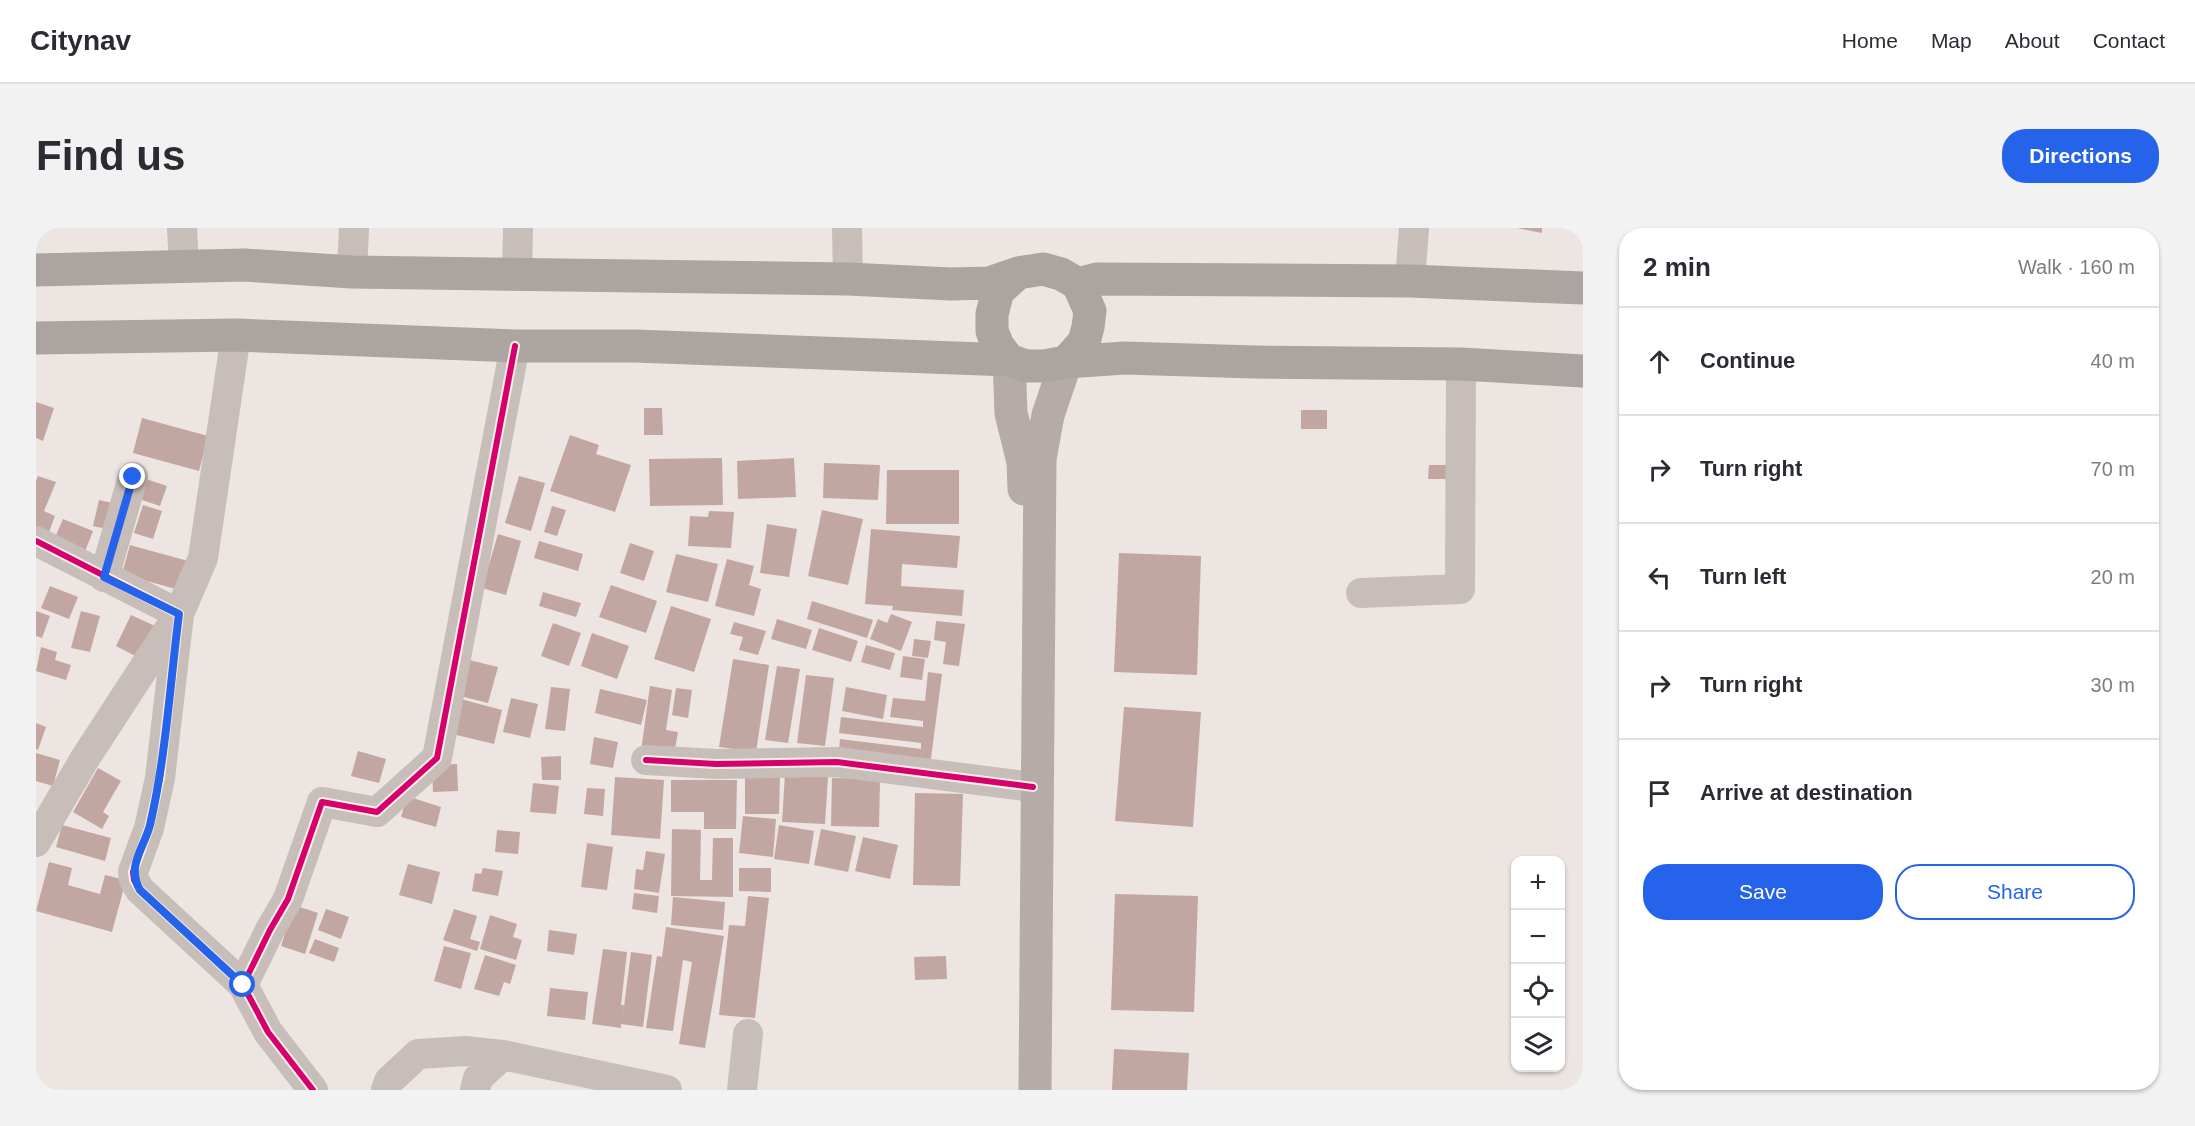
<!DOCTYPE html>
<html lang="en">
<head>
<meta charset="utf-8">
<style>
	body { margin:0; font-family:Helvetica,sans-serif; background:#f2f2f3; color:#2b2b33 }
	.controls { position:absolute; right:18px; bottom:18px; display:grid; overflow:hidden; border-radius:12px; box-shadow:0 2px 4px #0004 }
	.controls button { width:54px; height:54px; display:grid; place-items:center; padding:0; border:0; border-bottom:2px solid #e1e1e2; background:#fff; color:#2b2b33; font:30px sans-serif }
	.stop { position:absolute; width:18px; height:18px; margin:-14px; border:4px solid #2563eb; border-radius:50%; background:#fff }
	.stop.end { background:#2563eb; border-color:#fff; box-shadow:0 2px 6px #0008 }
	.list { margin:0; padding:0; list-style:none }
	h2 { display:flex; justify-content:space-between; align-items:center; height:78px; margin:0; padding:0 24px; font-size:26px }
	h2 small { font-size:20px; font-weight:400; color:#7c7c81 }
	.list li { display:grid; grid-template-columns:39px 1fr auto; gap:18px; align-items:center; box-sizing:border-box; height:108px; padding:0 24px; border-top:2px solid #e1e1e2 }
	.list b { display:block; font-size:22px; white-space:nowrap }
	.list em { font-size:20px; font-style:normal; color:#7c7c81 }
	.actions { display:flex; gap:12px; padding:18px 24px }
	.actions a { flex:1; padding:14px 0; border:2px solid #2563eb; border-radius:24px; text-align:center; font-size:21px; color:#2563eb }
	.actions .main { background:#2563eb; color:#fff }
	.icon { flex:none; width:33px; height:33px; fill:none; stroke:currentColor; stroke-width:2; stroke-linecap:round; stroke-linejoin:round }
	.map { position:relative; flex:none; width:1547px; height:862px; overflow:hidden; border-radius:24px }
	header { display:flex; align-items:center; gap:36px; box-sizing:border-box; height:84px; padding:0 30px; background:#fff; border-bottom:2px solid #e1e1e2 }
	header strong { font-size:28px }
	nav { display:flex; gap:33px; margin-inline-start:auto; font-size:21px }
	.intro { display:flex; align-items:center; justify-content:space-between; box-sizing:border-box; height:144px; padding:0 36px }
	h1 { margin:0; font-size:42px }
	.button { padding:15px 27px; border-radius:24px; background:#2563eb; color:#fff; font-size:21px; font-weight:700 }
	main { display:flex; gap:36px; padding:0 36px }
	aside { flex:1; background:#fff; border-radius:24px; box-shadow:0 2px 4px #0004 }
	.map>svg:first-child { display:block }
	.building { fill:#c2a6a2 }
	.lines { fill:none; stroke-linecap:round; stroke-linejoin:round }
	.minor { stroke:#c7beb9; stroke-width:30 }
	.major { stroke:#b5aca9; stroke-width:33 }
	.highway { stroke:#aca4a0; stroke-width:33 }
	.cycleway-casing { stroke:#faefe7; stroke-width:10 }
	.cycleway { stroke:#d6006c; stroke-width:6 }
	.route { stroke:#2563eb; stroke-width:8 }
</style>
</head>
<body>
<header>
<strong>Citynav</strong>
<nav><a>Home</a><a>Map</a><a>About</a><a>Contact</a></nav>
</header>
<div class="intro"><h1>Find us</h1><a class="button">Directions</a></div>
<main>
<div class="map">
<svg width="1547" height="862" viewBox="0 0 1547 862">
	<rect width="100%" height="100%" fill="#ede5e1"/>
	<path class="building" d="M 1481,0 L 1506,0 L 1506,5 Z
		M 0,174 L 18,180 L 7,213 L 0,210 Z
		M 608,180 L 626,180 L 627,207 L 608,207 Z
		M 1265,182 L 1291,182 L 1291,201 L 1265,201 Z
		M 106,190 L 172,208 L 163,243 L 97,225 Z
		M 534,207 L 563,217 L 560,226 L 595,237 L 579,284 L 514,263 Z
		M 686,230 L 687,277 L 614,278 L 613,231 Z
		M 758,230 L 760,269 L 702,271 L 701,233 Z
		M 788,235 L 844,237 L 842,272 L 787,270 Z
		M 1393,237 L 1414,237 L 1414,251 L 1392,251 Z
		M 851,242 L 923,242 L 923,296 L 850,296 Z
		M 2,248 L 20,254 L 8,283 L 19,288 L 13,304 L 0,299 L 0,253 Z
		M 483,248 L 509,255 L 495,303 L 469,295 Z
		M 107,250 L 131,258 L 124,278 L 100,270 Z
		M 63,272 L 81,276 L 75,302 L 57,298 Z
		M 107,277 L 126,283 L 117,311 L 98,305 Z
		M 516,278 L 530,282 L 521,308 L 508,304 Z
		M 786,282 L 827,291 L 812,357 L 772,348 Z
		M 673,283 L 698,284 L 695,320 L 652,318 L 654,288 L 672,289 Z
		M 27,291 L 57,303 L 48,326 L 17,314 Z
		M 731,296 L 761,301 L 753,349 L 724,345 Z
		M 835,301 L 924,308 L 921,340 L 866,336 L 865,358 L 928,362 L 926,388 L 856,382 L 857,378 L 829,376 Z
		M 462,306 L 485,313 L 470,367 L 446,360 Z
		M 503,313 L 547,326 L 542,343 L 498,330 Z
		M 594,315 L 618,323 L 608,353 L 584,345 Z
		M 94,317 L 152,333 L 143,362 L 86,346 Z
		M 1083,325 L 1165,328 L 1161,447 L 1078,444 Z
		M 640,326 L 682,336 L 672,374 L 630,364 Z
		M 691,331 L 718,338 L 713,357 L 725,361 L 718,388 L 679,378 Z
		M 575,357 L 621,373 L 610,405 L 563,389 Z
		M 14,358 L 42,369 L 33,391 L 5,380 Z
		M 507,364 L 545,375 L 540,389 L 503,378 Z
		M 776,373 L 837,392 L 831,410 L 771,391 Z
		M 635,378 L 675,391 L 658,444 L 618,431 Z
		M 0,383 L 14,388 L 6,410 L 0,408 Z
		M 45,383 L 64,388 L 54,424 L 35,420 Z
		M 855,386 L 876,394 L 865,423 L 834,411 L 842,391 L 851,395 Z
		M 95,387 L 119,398 L 103,430 L 80,418 Z
		M 741,391 L 776,402 L 770,421 L 735,411 Z
		M 900,393 L 929,396 L 923,438 L 907,436 L 910,414 L 898,412 Z
		M 698,394 L 730,403 L 722,427 L 703,422 L 707,409 L 694,406 Z
		M 517,395 L 545,405 L 533,438 L 505,428 Z
		M 783,400 L 822,413 L 815,434 L 776,422 Z
		M 556,405 L 593,418 L 581,451 L 545,438 Z
		M 878,411 L 895,413 L 892,430 L 876,428 Z
		M 830,417 L 859,425 L 854,442 L 825,434 Z
		M 5,419 L 21,424 L 19,432 L 35,437 L 30,452 L 0,443 Z
		M 867,428 L 889,431 L 886,452 L 864,449 Z
		M 429,431 L 462,439 L 452,475 L 420,467 Z
		M 697,431 L 733,437 L 720,524 L 683,519 Z
		M 741,438 L 764,441 L 752,515 L 729,512 Z
		M 892,444 L 906,446 L 894,538 L 803,523 L 804,511 L 885,521 L 885,515 L 803,505 L 805,489 L 887,499 L 887,493 L 854,489 L 857,470 L 889,473 Z
		M 770,447 L 798,450 L 789,518 L 761,515 Z
		M 614,458 L 636,462 L 630,502 L 642,504 L 638,527 L 605,523 Z
		M 515,459 L 534,461 L 529,503 L 509,501 Z
		M 810,459 L 851,467 L 847,491 L 806,483 Z
		M 640,460 L 656,462 L 652,490 L 636,487 Z
		M 564,461 L 611,472 L 605,497 L 559,485 Z
		M 421,470 L 466,482 L 458,516 L 412,505 Z
		M 475,470 L 502,476 L 494,510 L 467,504 Z
		M 1088,479 L 1165,484 L 1157,599 L 1079,593 Z
		M 0,495 L 10,499 L 2,522 L 0,521 Z
		M 558,509 L 582,514 L 577,540 L 554,536 Z
		M 322,523 L 350,531 L 343,555 L 315,548 Z
		M 0,525 L 24,532 L 17,558 L 0,553 Z
		M 525,528 L 525,552 L 506,552 L 505,529 Z
		M 421,536 L 422,563 L 397,564 L 396,537 Z
		M 62,540 L 85,553 L 67,584 L 73,588 L 66,601 L 37,584 Z
		M 749,546 L 792,549 L 789,596 L 746,594 Z
		M 579,549 L 628,552 L 624,611 L 575,607 Z
		M 709,549 L 744,549 L 743,586 L 709,586 Z
		M 796,550 L 844,551 L 843,599 L 795,598 Z
		M 635,552 L 701,552 L 700,601 L 668,601 L 668,584 L 635,584 Z
		M 497,555 L 523,558 L 520,586 L 494,584 Z
		M 551,560 L 569,561 L 567,588 L 548,586 Z
		M 879,565 L 927,566 L 924,658 L 877,657 Z
		M 371,568 L 405,579 L 400,599 L 365,589 Z
		M 707,588 L 740,591 L 737,629 L 703,625 Z
		M 26,597 L 75,610 L 69,633 L 20,619 Z
		M 743,597 L 778,603 L 773,636 L 738,631 Z
		M 636,601 L 665,602 L 664,652 L 676,652 L 677,610 L 697,610 L 697,669 L 635,668 Z
		M 785,601 L 820,608 L 812,644 L 778,637 Z
		M 461,602 L 484,604 L 482,626 L 459,624 Z
		M 827,609 L 862,617 L 854,651 L 819,643 Z
		M 551,615 L 577,619 L 571,662 L 545,659 Z
		M 610,623 L 629,626 L 623,665 L 598,661 L 600,641 L 607,642 Z
		M 13,634 L 36,640 L 32,657 L 64,666 L 69,647 L 90,652 L 76,704 L 0,683 Z
		M 372,636 L 404,644 L 396,676 L 363,667 Z
		M 447,640 L 467,643 L 462,668 L 436,663 L 439,645 L 445,646 Z
		M 703,640 L 735,640 L 735,664 L 703,663 Z
		M 598,665 L 623,668 L 621,685 L 596,681 Z
		M 1079,666 L 1162,668 L 1158,784 L 1075,782 Z
		M 712,668 L 733,670 L 719,790 L 683,787 L 693,697 L 709,698 Z
		M 637,669 L 689,674 L 687,702 L 635,697 Z
		M 258,677 L 282,685 L 269,726 L 245,718 Z
		M 290,681 L 313,689 L 305,711 L 282,702 Z
		M 418,681 L 441,688 L 434,711 L 444,714 L 441,723 L 407,712 Z
		M 454,687 L 481,696 L 477,709 L 486,712 L 480,732 L 444,721 Z
		M 630,699 L 688,708 L 669,820 L 643,816 L 656,734 L 647,732 L 637,803 L 610,800 L 621,728 L 626,729 Z
		M 513,702 L 541,706 L 538,727 L 511,723 Z
		M 279,711 L 303,720 L 298,734 L 273,725 Z
		M 408,718 L 435,725 L 425,761 L 398,753 Z
		M 567,721 L 591,724 L 585,777 L 588,777 L 586,794 L 595,724 L 616,727 L 607,799 L 585,796 L 585,800 L 556,796 Z
		M 449,727 L 480,737 L 474,756 L 468,754 L 463,768 L 438,761 Z
		M 910,728 L 911,751 L 879,752 L 878,729 Z
		M 514,760 L 552,764 L 549,792 L 511,788 Z
		M 1078,821 L 1153,825 L 1151,862 L 1076,862 Z"/>
	<g class="lines">
		<path class="minor" d="M 146,0 L 148,38
			M 811,0 L 812,51
			M 316,44 L 318,0
			M 481,45 L 482,0
			M 1374,53 L 1378,0
			M 0,313 L 143,386 L 124,550 L 113,600 L 97,644 L 98,652 L 104,662 L 207,757 L 232,804 L 277,862
			M 68,349 L 97,249
			M 1325,365 L 1424,361 L 1425,136
			M 610,532 L 680,536 L 801,534 L 997,559
			M 0,614 L 48,532 L 143,386 L 167,330 L 200,107
			M 207,757 L 234,702 L 252,671 L 286,574 L 341,584 L 401,530 L 479,118
			M 350,862 L 353,853 L 382,826 L 429,823 L 467,827 L 631,862
			M 439,862 L 442,850 L 467,827
			M 706,862 L 712,806"/>
		<path class="major" d="M 973,132 L 975,185 L 987,234 L 988,261
			M 999,862 L 1004,231 L 1012,187 L 1030,134"/>
		<path class="highway" d="M 1007,41 L 1025,46 L 1042,56 L 1054,83 L 1052,99 L 1048,114 L 1030,134 L 1008,138 L 990,138 L 973,132 L 962,118 L 956,103 L 956,86 L 962,63 L 982,45 Z
			M 0,42 L 208,37 L 316,44 L 812,51 L 915,56 L 953,55 L 982,45
			M 1042,56 L 1061,51 L 1374,53 L 1547,60
			M 0,110 L 200,107 L 479,118 L 599,118 L 973,132
			M 1030,134 L 1089,130 L 1219,134 L 1425,136 L 1547,143"/>
		<g class="cycleway-casing">
			<path id="cycleway" d="M 0,313 L 143,386 L 124,550 L 113,600 L 97,644 L 98,652 L 104,662 L 207,757 L 232,804 L 277,862
				M 610,532 L 680,536 L 801,534 L 997,559
				M 207,757 L 234,702 L 252,671 L 286,574 L 341,584 L 401,530 L 479,118"/>
		</g>
		<use href="#cycleway" class="cycleway"/>
	</g>
	<g class="lines">
		<path class="route" d="M 97,249 L 68,349 L 143,386 C 134,456 130,528 114,597 C 108,620 90,638 104,662 L 207,757"/>
	</g>
</svg>
<div class="controls">
<button>+</button>
<button>−</button>
<button><svg class="icon" aria-label="locate" viewBox="0 0 24 24"><circle cx="12" cy="12" r="6"/><path d="M12 2v4M12 18v4M2 12h4M18 12h4"/></svg></button>
<button><svg class="icon" aria-label="layers" viewBox="0 0 24 24"><path d="M12 4l9 5-9 5-9-5zM3 14l9 5 9-5"/></svg></button>
</div>
<div class="stop" style="left:207px;top:757px"></div>
<div class="stop end" style="left:97px;top:249px"></div>
</div>
<aside>
<h2>2 min<small>Walk · 160 m</small></h2>
<ul class="list">
<li><svg class="icon" aria-label="ahead" viewBox="0 0 24 24"><path d="M12 20V5M6 11l6-6 6 6"/></svg><div><b>Continue</b></div><em>40 m</em></li>
<li><svg class="icon" aria-label="right" viewBox="0 0 24 24"><path d="M7 20v-9h11M14 6l5 5-5 5"/></svg><div><b>Turn right</b></div><em>70 m</em></li>
<li><svg class="icon" aria-label="left" viewBox="0 0 24 24"><path d="M17 20v-9H6M10 6l-5 5 5 5"/></svg><div><b>Turn left</b></div><em>20 m</em></li>
<li><svg class="icon" aria-label="right" viewBox="0 0 24 24"><path d="M7 20v-9h11M14 6l5 5-5 5"/></svg><div><b>Turn right</b></div><em>30 m</em></li>
<li><svg class="icon" aria-label="arrive" viewBox="0 0 24 24"><path d="M6 21V4h12l-3 4 3 4H6"/></svg><div><b>Arrive at destination</b></div></li>
</ul>
<div class="actions"><a class="main">Save</a><a>Share</a></div>
</aside>
</main>
</body>
</html>
